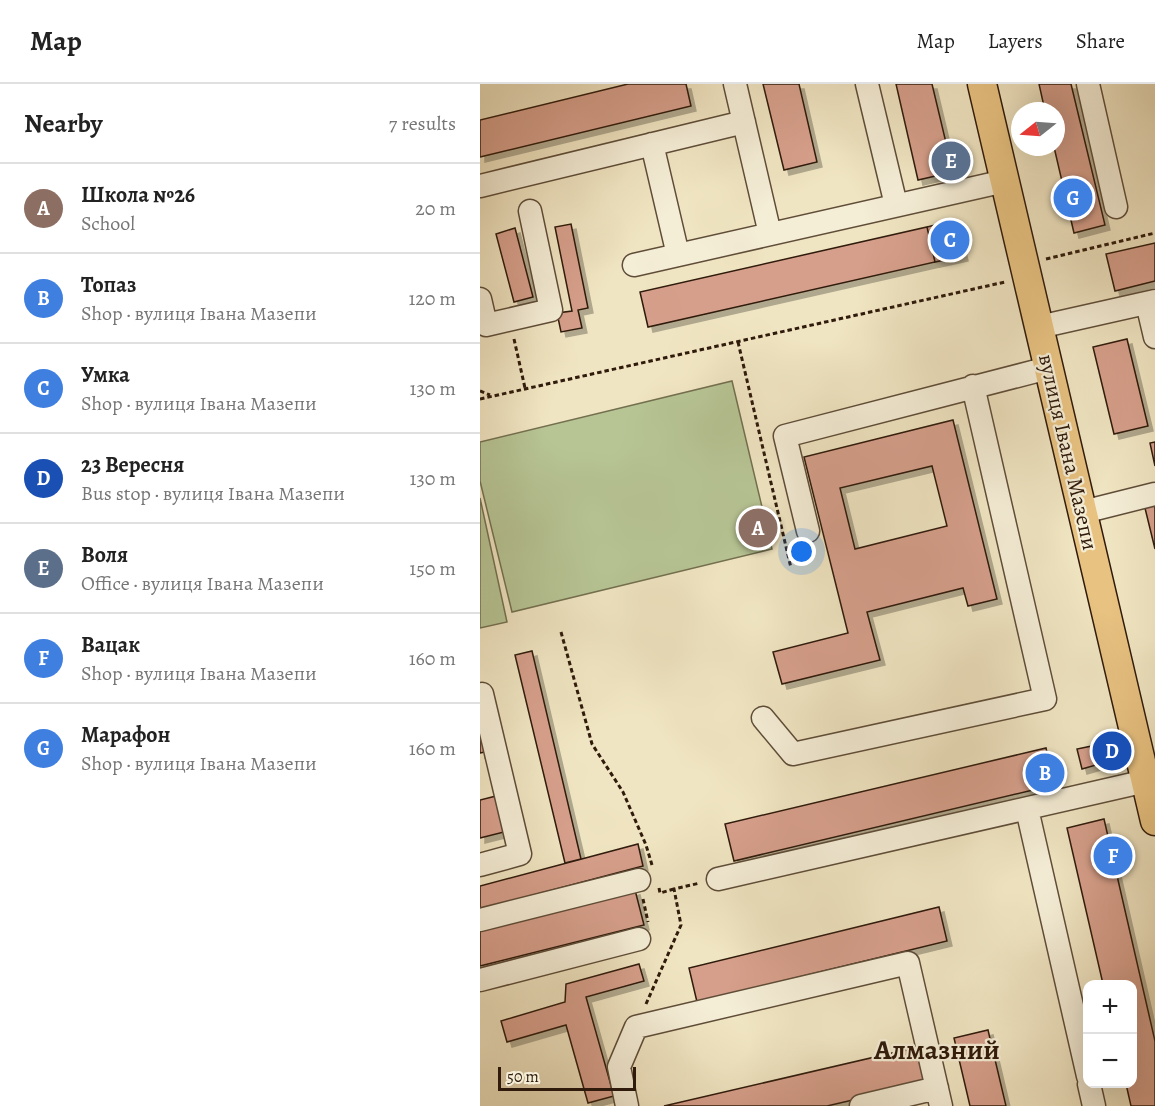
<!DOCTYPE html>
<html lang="en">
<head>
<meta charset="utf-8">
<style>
	body { margin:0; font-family:Alegreya,serif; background:#f2f2f2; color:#222 }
	.controls { position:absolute; right:18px; bottom:18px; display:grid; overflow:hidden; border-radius:12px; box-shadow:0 6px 24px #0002 }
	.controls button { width:54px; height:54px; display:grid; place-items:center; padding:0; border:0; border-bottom:2px solid #e0e0e0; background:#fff; color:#222; font:30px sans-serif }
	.compass { position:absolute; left:531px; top:18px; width:54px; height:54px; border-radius:50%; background:#fff; box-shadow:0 6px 24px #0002; rotate:253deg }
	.scale { position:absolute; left:18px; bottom:15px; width:138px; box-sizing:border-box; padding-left:6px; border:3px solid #2f1a0b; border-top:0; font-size:16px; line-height:21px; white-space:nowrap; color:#2f1a0b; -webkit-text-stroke:4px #f5eed7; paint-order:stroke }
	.you { position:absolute; left:322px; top:468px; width:21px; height:21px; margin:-15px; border:4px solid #fff; border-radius:50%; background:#1a73e8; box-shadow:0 0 0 9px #1a73e833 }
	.badge { display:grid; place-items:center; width:39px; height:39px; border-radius:50%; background:#8f2418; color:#fff; font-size:20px; font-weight:700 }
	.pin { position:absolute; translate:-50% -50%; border:3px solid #fff; box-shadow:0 2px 6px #0006 }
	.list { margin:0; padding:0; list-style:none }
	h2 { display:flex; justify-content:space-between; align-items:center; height:78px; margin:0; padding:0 24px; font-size:26px }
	h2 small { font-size:20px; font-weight:400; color:#767676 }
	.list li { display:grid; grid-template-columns:39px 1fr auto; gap:18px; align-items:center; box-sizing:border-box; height:90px; padding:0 24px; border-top:2px solid #e0e0e0 }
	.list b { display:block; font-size:22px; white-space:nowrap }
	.list p { margin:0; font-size:20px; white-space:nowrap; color:#767676 }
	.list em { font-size:20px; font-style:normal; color:#767676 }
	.map { position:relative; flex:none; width:675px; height:1022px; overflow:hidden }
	header { display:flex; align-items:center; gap:36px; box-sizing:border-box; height:84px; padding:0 30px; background:#fff; border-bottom:2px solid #e0e0e0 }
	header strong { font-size:28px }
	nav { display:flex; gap:33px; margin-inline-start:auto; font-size:21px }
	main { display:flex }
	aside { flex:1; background:#fff }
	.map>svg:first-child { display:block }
	.green { fill:#b7c595; stroke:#737050; stroke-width:1.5 }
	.building { fill:#d69f8b; stroke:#2f1a0b; stroke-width:1.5; fill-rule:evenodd; filter:url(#shadow) }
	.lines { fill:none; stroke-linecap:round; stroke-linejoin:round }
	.minor-casing { stroke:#5f4d39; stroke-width:25 }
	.major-casing { stroke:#2f1a0b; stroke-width:31 }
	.path { stroke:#2f1a0b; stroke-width:3; stroke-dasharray:4.5 3; stroke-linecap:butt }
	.minor { stroke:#f5eed7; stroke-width:22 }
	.major { stroke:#e8c281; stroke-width:28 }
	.labels { text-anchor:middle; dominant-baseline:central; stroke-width:4.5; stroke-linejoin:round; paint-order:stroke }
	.street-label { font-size:22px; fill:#2f1a0b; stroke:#f5eed7 }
	.district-label { font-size:28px; font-weight:bold; fill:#2f1a0b; stroke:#f5eed7 }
</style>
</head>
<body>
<header>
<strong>Map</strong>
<nav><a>Map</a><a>Layers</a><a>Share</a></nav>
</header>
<main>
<aside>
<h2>Nearby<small>7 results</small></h2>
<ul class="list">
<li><span class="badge" style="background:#8d6e63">A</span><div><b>Школа №26</b><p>School</p></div><em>20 m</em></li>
<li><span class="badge" style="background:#3f7fe0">B</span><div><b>Топаз</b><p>Shop · вулиця Івана Мазепи</p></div><em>120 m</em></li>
<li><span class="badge" style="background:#3f7fe0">C</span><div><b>Умка</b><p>Shop · вулиця Івана Мазепи</p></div><em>130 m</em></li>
<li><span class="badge" style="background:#1a4fb4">D</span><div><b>23 Вересня</b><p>Bus stop · вулиця Івана Мазепи</p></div><em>130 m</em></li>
<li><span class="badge" style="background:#5c6f8a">E</span><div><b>Воля</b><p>Office · вулиця Івана Мазепи</p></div><em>150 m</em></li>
<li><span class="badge" style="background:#3f7fe0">F</span><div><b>Вацак</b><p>Shop · вулиця Івана Мазепи</p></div><em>160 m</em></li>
<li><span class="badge" style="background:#3f7fe0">G</span><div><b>Марафон</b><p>Shop · вулиця Івана Мазепи</p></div><em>160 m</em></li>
</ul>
</aside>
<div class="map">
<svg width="675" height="1022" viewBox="0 0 675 1022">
	<defs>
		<filter id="shadow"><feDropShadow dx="5" dy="5" stdDeviation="0" flood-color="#0004"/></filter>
	</defs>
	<rect width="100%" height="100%" fill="#f0e5c2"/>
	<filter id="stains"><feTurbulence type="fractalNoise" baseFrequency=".00333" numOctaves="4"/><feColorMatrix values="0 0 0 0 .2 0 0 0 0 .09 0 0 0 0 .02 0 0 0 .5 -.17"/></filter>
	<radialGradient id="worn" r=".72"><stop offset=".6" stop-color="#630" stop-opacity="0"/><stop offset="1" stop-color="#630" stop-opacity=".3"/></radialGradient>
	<path class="green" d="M 252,297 L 292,465 L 32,528 L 0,397 L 0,358 Z
		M 0,414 L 27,538 L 0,544 Z"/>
	<path class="building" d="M 148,0 L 206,0 L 211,22 L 0,73 L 0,36 Z
		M 283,0 L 319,0 L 337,78 L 304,86 Z
		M 416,0 L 452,0 L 473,88 L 438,96 Z
		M 559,0 L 591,0 L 625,141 L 594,149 L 574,63 L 576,63 L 576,27 L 565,27 Z
		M 475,136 L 483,172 L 455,178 L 447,143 Z
		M 91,140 L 108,224 L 98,226 L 102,244 L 81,248 L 77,229 L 92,227 L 75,143 Z
		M 447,143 L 455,178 L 168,243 L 160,208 Z
		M 35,144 L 53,213 L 34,218 L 16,150 Z
		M 675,159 L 675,197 L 635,207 L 626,170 Z
		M 647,255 L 668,342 L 634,350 L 613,263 Z
		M 473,336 L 517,515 L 488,522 L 483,504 L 387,528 L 400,576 L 302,600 L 293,568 L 368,549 L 324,373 ZM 452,382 L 467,442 L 375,465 L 360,404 Z
		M 675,358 L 675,382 L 670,359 Z
		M 675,417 L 675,465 L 664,420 Z
		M 52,567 L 101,775 L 85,779 L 35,571 Z
		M 0,632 L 9,667 L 0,669 Z
		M 612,662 L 616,681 L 602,685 L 597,665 Z
		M 566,664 L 574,701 L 254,777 L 245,740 Z
		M 20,711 L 28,747 L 0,754 L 0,716 Z
		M 624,735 L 675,957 L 675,1022 L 651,1022 L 646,1000 L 652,1000 L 652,900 L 623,900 L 587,744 Z
		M 158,760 L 163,782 L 0,825 L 0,802 Z
		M 155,806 L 164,841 L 0,882 L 0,845 Z
		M 459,823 L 467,857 L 217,918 L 209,884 Z
		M 159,880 L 164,897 L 106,913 L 134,1012 L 108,1019 L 86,941 L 27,958 L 21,937 L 85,918 L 86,900 Z
		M 508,946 L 526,1022 L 490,1022 L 474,954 Z
		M 438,963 L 446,999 L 347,1022 L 184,1022 Z"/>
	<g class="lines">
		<g class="minor-casing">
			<path id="minor" d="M 255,0 L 290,150
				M 387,0 L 416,121
				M 608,0 L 636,123
				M 172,60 L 198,171
				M 0,102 L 264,38
				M 154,181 L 525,97
				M 0,215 L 6,241 L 71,226 L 50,127
				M 667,219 L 675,253
				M 559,243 L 675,217
				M 603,428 L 675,410
				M 328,447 L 305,352 L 568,284
				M 0,611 L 2,610 L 40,770 L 0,781
				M 283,634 L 313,670 L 565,615 L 493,302
				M 547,725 L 608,992
				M 238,795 L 666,697
				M 0,836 L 159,796
				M 0,896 L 159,855
				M 609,1000 L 614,1022
				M 147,1022 L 139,983 L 156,943 L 428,879 L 461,1022
				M 381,1022 L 457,1004"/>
		</g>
		<g class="major-casing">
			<path id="major" d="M 502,0 L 675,737"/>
		</g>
		<path class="path" d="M 566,175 L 675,149
			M 34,255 L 45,304
			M 258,258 L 311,484
			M 0,307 L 10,311
			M 0,315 L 525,198
			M 81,548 L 112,660 L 143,708 L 166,761 L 172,781
			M 179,804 L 180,809 L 194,805
			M 163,815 L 168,838
			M 166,920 L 201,841 L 194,805 L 220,799"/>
		<use href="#minor" class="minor"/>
		<use href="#major" class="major"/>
	</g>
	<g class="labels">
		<g class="street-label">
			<text transform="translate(588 368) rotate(77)">вулиця Івана Мазепи</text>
		</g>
		<g class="district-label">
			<text x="457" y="966">Алмазний</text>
		</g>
	</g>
	<rect width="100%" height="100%" filter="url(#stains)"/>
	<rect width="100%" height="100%" fill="url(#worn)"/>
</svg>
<div class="controls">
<button>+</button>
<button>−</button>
</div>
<svg class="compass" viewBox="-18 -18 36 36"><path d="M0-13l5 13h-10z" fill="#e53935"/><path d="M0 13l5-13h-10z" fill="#767676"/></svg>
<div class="scale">50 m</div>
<div class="you"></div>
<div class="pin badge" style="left:278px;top:444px;background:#8d6e63">A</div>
<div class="pin badge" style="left:565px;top:689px;background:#3f7fe0">B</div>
<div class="pin badge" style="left:470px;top:156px;background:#3f7fe0">C</div>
<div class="pin badge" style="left:632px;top:667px;background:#1a4fb4">D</div>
<div class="pin badge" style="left:471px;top:77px;background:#5c6f8a">E</div>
<div class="pin badge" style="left:633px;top:772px;background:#3f7fe0">F</div>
<div class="pin badge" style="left:593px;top:114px;background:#3f7fe0">G</div>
</div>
</main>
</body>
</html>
